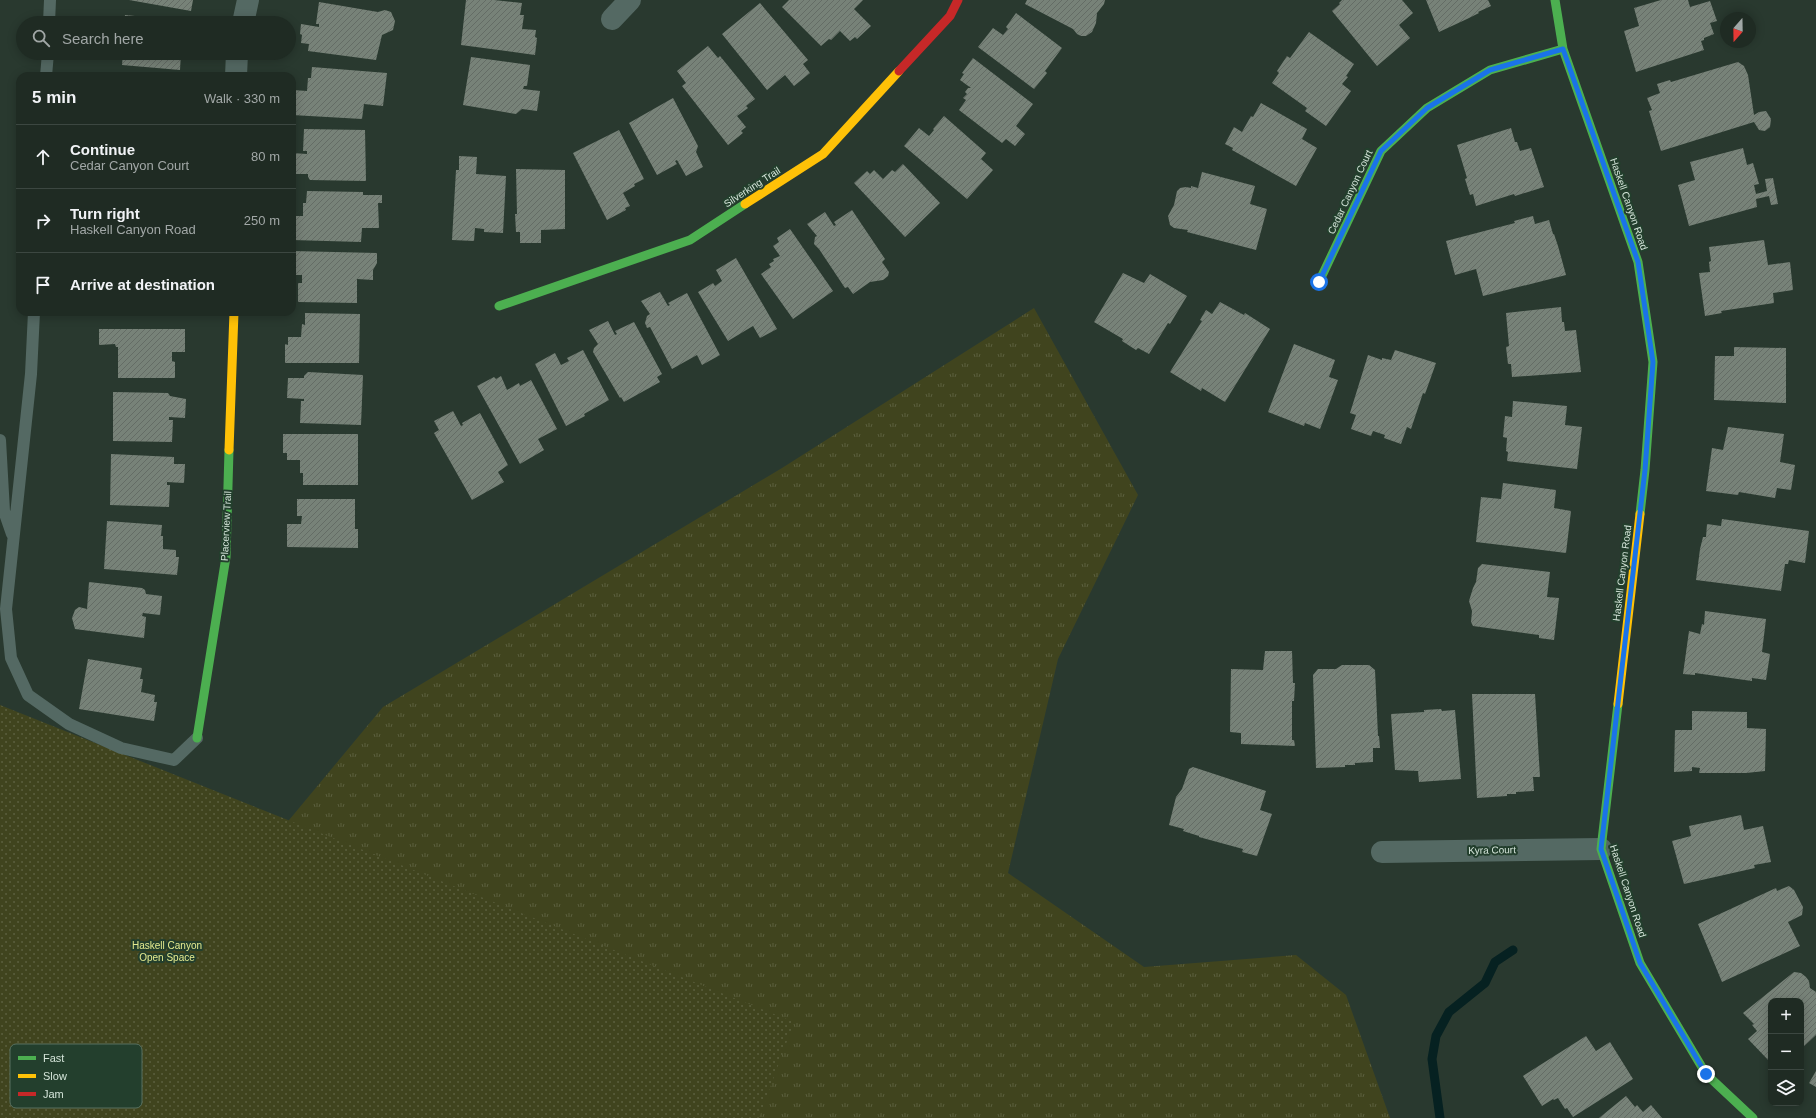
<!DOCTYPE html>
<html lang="en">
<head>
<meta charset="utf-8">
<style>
	body { margin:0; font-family:Arial,sans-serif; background:#2c3730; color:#f1f3f6 }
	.controls { position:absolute; right:12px; bottom:12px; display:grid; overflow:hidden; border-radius:8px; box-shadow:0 2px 10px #0003 }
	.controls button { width:36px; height:36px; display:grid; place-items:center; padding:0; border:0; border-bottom:1px solid #3c4741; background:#1f2b23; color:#f1f3f6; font:20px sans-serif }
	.compass { position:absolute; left:1720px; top:12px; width:36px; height:36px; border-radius:50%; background:#1f2b23; box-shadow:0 2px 10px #0003; rotate:200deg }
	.stop { position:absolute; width:12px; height:12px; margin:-9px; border:3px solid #1a73e8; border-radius:50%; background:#fff }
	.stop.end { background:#1a73e8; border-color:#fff; box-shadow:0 1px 4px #0008 }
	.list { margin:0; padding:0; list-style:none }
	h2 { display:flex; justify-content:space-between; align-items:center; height:52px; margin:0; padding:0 16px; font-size:17px }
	h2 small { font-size:13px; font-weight:400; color:#a1a7a6 }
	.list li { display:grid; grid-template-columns:26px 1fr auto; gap:12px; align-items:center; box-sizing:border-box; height:64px; padding:0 16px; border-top:1px solid #3c4741 }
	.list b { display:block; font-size:15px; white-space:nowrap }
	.list p { margin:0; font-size:13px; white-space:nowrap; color:#a1a7a6 }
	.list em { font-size:13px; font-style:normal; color:#a1a7a6 }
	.icon { flex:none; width:22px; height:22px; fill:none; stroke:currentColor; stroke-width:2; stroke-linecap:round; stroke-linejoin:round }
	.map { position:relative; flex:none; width:1816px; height:1118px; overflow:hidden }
	.search { position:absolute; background:#1f2b23; box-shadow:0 2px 10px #0003; left:16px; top:16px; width:280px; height:44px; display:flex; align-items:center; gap:10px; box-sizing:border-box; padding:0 14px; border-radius:22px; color:#a1a7a6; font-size:15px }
	.panel { position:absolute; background:#1f2b23; box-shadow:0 2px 10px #0003; left:16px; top:72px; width:280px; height:244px; border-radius:12px }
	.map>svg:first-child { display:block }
	.grass { fill:url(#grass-tufts) }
	.park { fill:url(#park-dots) }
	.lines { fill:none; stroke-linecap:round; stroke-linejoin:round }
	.stream { stroke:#062121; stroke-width:9 }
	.building { fill:url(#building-hatch) }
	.lane { stroke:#546963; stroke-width:12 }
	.street { stroke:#546963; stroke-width:22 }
	.fast { stroke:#4caf50; stroke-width:9 }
	.slow { stroke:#ffc107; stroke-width:9 }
	.jam { stroke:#c62828; stroke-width:9 }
	.route { stroke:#1a73e8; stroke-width:5 }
	.labels { text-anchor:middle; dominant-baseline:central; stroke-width:4; stroke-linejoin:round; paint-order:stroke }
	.street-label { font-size:10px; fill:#d4e4d9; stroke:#233f2d }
	.park-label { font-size:10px; fill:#e4ea8f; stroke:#233f2d }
	.key { fill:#233f2d; stroke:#587161; stroke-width:1 }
	.key-label { font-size:11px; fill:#d4e4d9 }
</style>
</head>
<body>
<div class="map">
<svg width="1816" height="1118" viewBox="0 0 1816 1118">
	<defs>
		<pattern id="grass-tufts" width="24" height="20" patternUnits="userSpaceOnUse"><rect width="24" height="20" fill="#40441e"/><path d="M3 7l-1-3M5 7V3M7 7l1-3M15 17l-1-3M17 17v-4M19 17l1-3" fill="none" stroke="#5b5f3e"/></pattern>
		<pattern id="park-dots" width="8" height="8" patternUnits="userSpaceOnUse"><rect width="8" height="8" fill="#40441e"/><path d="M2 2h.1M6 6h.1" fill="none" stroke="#5b5f3e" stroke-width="1.8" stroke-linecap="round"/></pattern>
		<pattern id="building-hatch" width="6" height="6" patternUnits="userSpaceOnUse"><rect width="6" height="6" fill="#778278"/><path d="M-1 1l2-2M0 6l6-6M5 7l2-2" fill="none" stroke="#646c65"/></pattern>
	</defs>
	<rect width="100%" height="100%" fill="#29392f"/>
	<path class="grass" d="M 1034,308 L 1138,495 L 1058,659 L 1008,873 L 1144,967 L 1296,955 L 1346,995 L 1390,1118 L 0,1118 L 0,896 L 260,855 L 383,707 L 782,468 Z"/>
	<path class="park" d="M 0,705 L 794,1022 L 759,1118 L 0,1118 Z"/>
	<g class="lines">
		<path class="stream" d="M 1440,1118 L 1432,1059 L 1436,1036 L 1449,1012 L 1485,983 L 1495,962 L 1513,950"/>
	</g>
	<path class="building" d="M 129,0 L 193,0 L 191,11 Z
		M 466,0 L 494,0 L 522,3 L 520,15 L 524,15 L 522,29 L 536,30 L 535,37 L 537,38 L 535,55 L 461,45 Z
		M 789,0 L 863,0 L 854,9 L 871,26 L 857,39 L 855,37 L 850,41 L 840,31 L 831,40 L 829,39 L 821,46 L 782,7 Z
		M 1027,0 L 1105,0 L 1104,4 L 1097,13 L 1096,23 L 1092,32 L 1086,36 L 1081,36 L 1077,34 L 1073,29 L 1025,4 Z
		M 1342,0 L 1402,0 L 1413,13 L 1399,25 L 1410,38 L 1377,66 L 1332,11 L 1340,4 L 1339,3 Z
		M 1426,0 L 1488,0 L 1491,6 L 1478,12 L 1479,13 L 1467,19 L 1439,32 Z
		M 1661,0 L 1688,0 L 1690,7 L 1710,1 L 1717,21 L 1710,23 L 1714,34 L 1704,38 L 1704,40 L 1701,41 L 1704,50 L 1636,72 L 1624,31 L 1639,26 L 1634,8 Z
		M 319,2 L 378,12 L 385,10 L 391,12 L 395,21 L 393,30 L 382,35 L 376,60 L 308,51 L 309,44 L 301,43 L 302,35 L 300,34 L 301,24 L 319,27 L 319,24 L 316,24 Z
		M 760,3 L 808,60 L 803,64 L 810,73 L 794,86 L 785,75 L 767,90 L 722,34 Z
		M 1016,13 L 1062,48 L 1045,71 L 1047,73 L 1034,89 L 978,47 L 993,28 L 1003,35 L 1008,29 L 1006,27 Z
		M 125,15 L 194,22 L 194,23 L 124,23 Z
		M 1309,32 L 1354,64 L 1346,76 L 1348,77 L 1342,84 L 1351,91 L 1326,126 L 1305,111 L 1307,108 L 1272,83 L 1279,73 L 1277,71 L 1287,56 L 1290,58 Z
		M 708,46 L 718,58 L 720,56 L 755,99 L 746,106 L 748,108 L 737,116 L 746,127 L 741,131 L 743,133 L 728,145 L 682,86 L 686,83 L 677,71 Z
		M 123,53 L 181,53 L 180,70 L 122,65 Z
		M 471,57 L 530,65 L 527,86 L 524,86 L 523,89 L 540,91 L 537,111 L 522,109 L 516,114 L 463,105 Z
		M 973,58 L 1033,104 L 1016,126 L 1025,134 L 1015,146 L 1006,139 L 1002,143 L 959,110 L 966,100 L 963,98 L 967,94 L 965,92 L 968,88 L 971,88 L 960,80 L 964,74 L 962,73 Z
		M 1738,62 L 1744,66 L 1748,75 L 1754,115 L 1759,112 L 1766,111 L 1771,119 L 1770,127 L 1765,131 L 1759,130 L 1754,122 L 1661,151 L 1649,111 L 1652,110 L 1647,98 L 1660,93 L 1657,84 L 1670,80 L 1671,82 Z
		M 312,67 L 387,73 L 383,106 L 364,104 L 362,119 L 292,115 L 293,90 L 307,91 L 308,78 L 311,78 Z
		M 673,98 L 698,146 L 696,152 L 703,167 L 686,176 L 677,160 L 675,161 L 677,164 L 657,175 L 629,123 Z
		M 1261,103 L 1307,129 L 1302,139 L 1317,148 L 1296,186 L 1232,150 L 1233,148 L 1225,144 L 1234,127 L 1242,132 L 1251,116 L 1253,117 Z
		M 944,116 L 986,153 L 981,159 L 993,170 L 967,199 L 904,146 L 919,128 L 929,136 L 934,130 L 933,129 Z
		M 1511,128 L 1515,142 L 1517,142 L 1520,151 L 1531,148 L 1544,187 L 1515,196 L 1514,194 L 1476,206 L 1473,194 L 1470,195 L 1465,179 L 1467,178 L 1457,145 Z
		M 304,129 L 365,130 L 366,181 L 310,180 L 308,177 L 308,174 L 292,174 L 292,153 L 307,154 L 307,151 L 303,151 Z
		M 619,130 L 644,179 L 634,184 L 635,186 L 623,193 L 630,206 L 625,208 L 626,210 L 607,220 L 573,153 Z
		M 1743,148 L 1747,165 L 1753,163 L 1759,184 L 1754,185 L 1756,194 L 1767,191 L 1765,179 L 1773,178 L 1778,204 L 1771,205 L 1769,196 L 1756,199 L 1757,207 L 1689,226 L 1678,185 L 1695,180 L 1690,162 Z
		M 459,156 L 477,157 L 476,174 L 506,176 L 503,233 L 484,232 L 484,229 L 475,228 L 474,241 L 452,240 L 456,170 L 459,170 Z
		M 903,164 L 940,203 L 905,237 L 854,183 L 867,171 L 870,174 L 874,170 L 883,179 L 892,170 L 895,172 Z
		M 516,169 L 565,170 L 565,229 L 541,230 L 541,243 L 520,243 L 520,232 L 516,232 L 515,214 L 517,214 Z
		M 1202,172 L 1255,186 L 1250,204 L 1267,209 L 1256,250 L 1187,232 L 1188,230 L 1174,228 L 1170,225 L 1168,216 L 1174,205 L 1177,191 L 1180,188 L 1186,187 L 1191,188 L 1191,186 L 1198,188 Z
		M 307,191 L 363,192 L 363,195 L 382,195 L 382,203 L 378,203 L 379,228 L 362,228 L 361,242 L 292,240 L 292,216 L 303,216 L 303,203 L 306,203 Z
		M 852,210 L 885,259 L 882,262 L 889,272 L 888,276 L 883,280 L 870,282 L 853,294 L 848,287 L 845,288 L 819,249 L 814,244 L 815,237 L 817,236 L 807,224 L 825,212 L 834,226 L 836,225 L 834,222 Z
		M 1533,216 L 1535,224 L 1549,220 L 1553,234 L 1554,234 L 1558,246 L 1566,275 L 1483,296 L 1476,269 L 1455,275 L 1446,241 L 1515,223 L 1514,221 Z
		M 790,229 L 833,291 L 793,319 L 761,274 L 771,267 L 769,264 L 774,261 L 773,259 L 780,256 L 773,246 L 779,242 L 777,238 Z
		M 1764,240 L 1768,265 L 1790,262 L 1793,290 L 1773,293 L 1774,303 L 1721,311 L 1722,313 L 1705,316 L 1699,273 L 1710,272 L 1709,262 L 1711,261 L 1709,247 Z
		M 292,251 L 377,253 L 377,263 L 373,270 L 373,280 L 357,279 L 357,303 L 298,302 L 298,283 L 302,283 L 302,275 L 292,275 Z
		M 736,258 L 777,329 L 760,338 L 753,326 L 728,341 L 698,292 L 713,283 L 715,286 L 722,281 L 716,270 Z
		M 1123,273 L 1144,283 L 1150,274 L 1187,296 L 1170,324 L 1168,323 L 1149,354 L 1138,348 L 1136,350 L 1122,341 L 1123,339 L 1094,322 Z
		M 660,292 L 668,306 L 670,305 L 668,303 L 687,293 L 720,355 L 702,365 L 697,355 L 672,369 L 650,327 L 647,328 L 645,323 L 647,316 L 650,314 L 641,301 Z
		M 1220,302 L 1244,315 L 1245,313 L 1270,329 L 1225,402 L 1202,388 L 1201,391 L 1170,372 L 1202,321 L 1200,320 L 1206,310 L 1212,314 Z
		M 1561,307 L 1562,322 L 1564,322 L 1565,331 L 1576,330 L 1581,372 L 1512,377 L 1511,364 L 1508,364 L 1506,347 L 1509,346 L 1506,313 Z
		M 106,312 L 170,312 L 170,315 L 106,315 Z
		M 305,313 L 360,314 L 359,363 L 285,363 L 285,344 L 288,345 L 288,337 L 301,337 L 302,324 L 305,325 Z
		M 608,321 L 615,335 L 617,334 L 615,331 L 634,322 L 662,374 L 657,377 L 660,382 L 624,402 L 621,397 L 620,398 L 593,352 L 594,348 L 598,344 L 589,330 Z
		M 99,329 L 185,329 L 185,352 L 172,352 L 172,361 L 175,362 L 175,378 L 118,378 L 118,347 L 116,347 L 115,344 L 99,345 Z
		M 1294,344 L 1335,360 L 1329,377 L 1338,380 L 1320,429 L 1305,423 L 1304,426 L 1268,412 Z
		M 1734,347 L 1786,348 L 1786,403 L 1714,400 L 1715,356 L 1734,356 Z
		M 583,350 L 609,400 L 584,414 L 585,416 L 566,426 L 535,364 L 555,353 L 561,365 L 569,361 L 567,358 Z
		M 1395,350 L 1436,363 L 1425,394 L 1423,393 L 1411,429 L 1407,427 L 1401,444 L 1384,438 L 1385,435 L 1373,431 L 1371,436 L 1351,429 L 1356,415 L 1350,413 L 1368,355 L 1382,360 L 1382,358 L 1391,360 Z
		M 308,372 L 363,375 L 361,425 L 300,423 L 301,401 L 304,401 L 304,399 L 287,398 L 288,378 L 304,378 L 304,376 Z
		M 501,376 L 507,390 L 519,383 L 520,386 L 531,380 L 557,429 L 538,439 L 544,450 L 520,464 L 477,386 L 494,377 L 496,379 Z
		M 113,392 L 168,393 L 170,396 L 186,399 L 185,418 L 169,417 L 169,420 L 173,420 L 172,442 L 113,441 Z
		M 1513,401 L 1567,406 L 1565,425 L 1582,427 L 1577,469 L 1507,461 L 1508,452 L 1506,451 L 1507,438 L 1503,437 L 1505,416 L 1512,417 Z
		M 453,411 L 461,426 L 463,425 L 462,423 L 480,413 L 508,465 L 498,472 L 504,482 L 472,500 L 434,433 L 439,430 L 434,421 Z
		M 1728,427 L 1784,434 L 1780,462 L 1795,465 L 1791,490 L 1777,488 L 1775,498 L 1739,492 L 1738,495 L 1706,491 L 1712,448 L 1723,450 Z
		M 283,434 L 358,434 L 358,485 L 303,485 L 303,473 L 300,473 L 300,460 L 287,460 L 287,453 L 283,453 Z
		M 111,454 L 174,457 L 174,464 L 185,464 L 184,483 L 167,482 L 167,485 L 170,485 L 169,507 L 110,505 Z
		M 1503,483 L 1556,490 L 1554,508 L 1571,511 L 1566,553 L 1476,542 L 1481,497 L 1501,499 Z
		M 297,499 L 355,499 L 355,529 L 358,529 L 358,548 L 287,547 L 287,524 L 301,524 L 302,516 L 297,516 Z
		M 1722,519 L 1809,531 L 1805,563 L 1789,560 L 1788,564 L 1785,564 L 1781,591 L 1696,580 L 1700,549 L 1703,537 L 1706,537 L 1707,524 L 1721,526 Z
		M 107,521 L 162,525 L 161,536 L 163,536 L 163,549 L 176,550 L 176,557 L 179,557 L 177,575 L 104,569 Z
		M 1482,564 L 1550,572 L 1547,597 L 1559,598 L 1554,640 L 1539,638 L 1539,635 L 1473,626 L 1471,622 L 1472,611 L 1469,601 L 1473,588 L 1476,582 L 1478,568 Z
		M 89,582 L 142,588 L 145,590 L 146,594 L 162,596 L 160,615 L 143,613 L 142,616 L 146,617 L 144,638 L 75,629 L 72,618 L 75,610 L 79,607 L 87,609 Z
		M 1705,611 L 1766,619 L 1762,652 L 1770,654 L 1766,680 L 1752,678 L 1752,681 L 1695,673 L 1695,675 L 1683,674 L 1689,631 L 1700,634 L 1702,624 L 1704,625 Z
		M 1265,651 L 1292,651 L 1293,683 L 1295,683 L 1294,701 L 1292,701 L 1292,740 L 1294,740 L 1295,746 L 1241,744 L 1241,733 L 1230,732 L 1231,669 L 1263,670 Z
		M 88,659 L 142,668 L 140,679 L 143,679 L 141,692 L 155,695 L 154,702 L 157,702 L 154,721 L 79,709 Z
		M 1342,665 L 1369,665 L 1375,670 L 1378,736 L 1379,736 L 1380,748 L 1373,748 L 1373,762 L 1355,763 L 1355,765 L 1345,765 L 1345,767 L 1316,768 L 1313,675 L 1318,669 L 1336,669 Z
		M 1472,694 L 1535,694 L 1540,777 L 1533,777 L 1534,791 L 1516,792 L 1516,794 L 1507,794 L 1507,796 L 1477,798 Z
		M 1441,709 L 1442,711 L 1455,710 L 1461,779 L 1419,782 L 1418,771 L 1395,770 L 1391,714 L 1424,712 L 1424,710 Z
		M 1692,711 L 1747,712 L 1747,728 L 1766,729 L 1765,771 L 1746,773 L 1699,773 L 1700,768 L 1692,767 L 1692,771 L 1674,772 L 1675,730 L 1692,730 Z
		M 1193,767 L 1266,791 L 1260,810 L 1272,814 L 1257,856 L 1242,852 L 1243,849 L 1199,837 L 1199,836 L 1183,831 L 1184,829 L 1169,825 L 1176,797 L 1182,789 L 1189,769 Z
		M 1741,815 L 1744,830 L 1763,826 L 1771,862 L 1754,865 L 1755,868 L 1684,884 L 1672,841 L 1691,836 L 1689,826 Z
		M 1789,886 L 1794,890 L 1803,907 L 1802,915 L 1788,922 L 1800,946 L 1722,982 L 1698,924 L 1776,888 L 1777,891 Z
		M 1794,972 L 1801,973 L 1806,977 L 1809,981 L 1810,988 L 1816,992 L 1816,1035 L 1801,1049 L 1801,1001 L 1771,1001 L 1771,1063 L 1748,1039 L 1757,1031 L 1752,1025 L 1754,1024 L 1743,1013 Z
		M 1586,1036 L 1596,1051 L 1610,1042 L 1633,1079 L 1573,1117 L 1567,1108 L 1565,1109 L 1558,1098 L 1554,1100 L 1553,1099 L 1542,1106 L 1523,1076 Z
		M 1816,1071 L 1816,1087 L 1809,1083 Z
		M 1626,1096 L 1635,1107 L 1637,1105 L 1643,1112 L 1651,1105 L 1662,1118 L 1599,1118 Z"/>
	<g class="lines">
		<path class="lane" d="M 49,23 L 50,0
			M 46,76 L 48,53
			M 34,312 L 31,374 L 6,609 L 11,658 L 28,695 L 69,724 L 121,748 L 174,760 L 197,738
			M 0,440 L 4,511 L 12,534"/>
		<path class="street" d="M 612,19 L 630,0
			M 243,23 L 248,0
			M 236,76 L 237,53
			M 1382,852 L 1601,849"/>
		<path class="fast" d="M 1555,0 L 1563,49 L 1638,262 L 1653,362 L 1645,470 L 1640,514
			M 1319,282 L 1381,151 L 1427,108 L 1490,70 L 1563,49
			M 499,306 L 690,240 L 745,204
			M 1618,704 L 1601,849 L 1640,963 L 1706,1074 L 1753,1118
			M 197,738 L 226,557 L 229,450"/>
		<path class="slow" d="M 745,204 L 823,154 L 899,71
			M 229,450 L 234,312
			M 1618,704 L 1640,514"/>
		<path class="jam" d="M 899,71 L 950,16 L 958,0"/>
	</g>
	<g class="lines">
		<path class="route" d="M 1319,282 L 1381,151 L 1427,108 L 1490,70 L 1563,49 L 1638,262 L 1653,362 L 1645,470 L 1601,849 L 1640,963 L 1706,1074"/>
	</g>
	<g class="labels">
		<g class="street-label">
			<text transform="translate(752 187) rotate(-33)">Silverking Trail</text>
			<text transform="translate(1350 192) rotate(-65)">Cedar Canyon Court</text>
			<text transform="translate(1629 204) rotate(71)">Haskell Canyon Road</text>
			<text transform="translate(226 526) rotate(-87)">Placerview Trail</text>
			<text transform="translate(1622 573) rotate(-83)">Haskell Canyon Road</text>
			<text transform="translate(1492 850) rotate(-1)">Kyra Court</text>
			<text transform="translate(1628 891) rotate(72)">Haskell Canyon Road</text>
		</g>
		<g class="park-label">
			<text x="167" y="945">Haskell Canyon<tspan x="167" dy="12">Open Space</tspan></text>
		</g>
	</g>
	<rect x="10" y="1044" width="132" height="64" rx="6" class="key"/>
	<rect x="18" y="1056" width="18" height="4" fill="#4caf50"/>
	<rect x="18" y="1074" width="18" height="4" fill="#ffc107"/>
	<rect x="18" y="1092" width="18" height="4" fill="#c62828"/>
	<g class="key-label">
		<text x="43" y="1062">Fast</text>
		<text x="43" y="1080">Slow</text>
		<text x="43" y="1098">Jam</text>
	</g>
</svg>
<div class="controls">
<button>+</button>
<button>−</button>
<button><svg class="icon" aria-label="layers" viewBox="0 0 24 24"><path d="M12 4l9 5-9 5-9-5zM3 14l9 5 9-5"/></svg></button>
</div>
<svg class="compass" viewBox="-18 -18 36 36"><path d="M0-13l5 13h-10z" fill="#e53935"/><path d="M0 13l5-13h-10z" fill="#a1a7a6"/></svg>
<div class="stop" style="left:1319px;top:282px"></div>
<div class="stop end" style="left:1706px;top:1074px"></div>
<div class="search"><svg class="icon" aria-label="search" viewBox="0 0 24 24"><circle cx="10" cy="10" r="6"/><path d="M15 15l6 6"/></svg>Search here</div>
<section class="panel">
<h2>5 min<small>Walk · 330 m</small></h2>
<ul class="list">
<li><svg class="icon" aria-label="ahead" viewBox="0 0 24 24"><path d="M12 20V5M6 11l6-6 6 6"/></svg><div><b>Continue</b><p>Cedar Canyon Court</p></div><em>80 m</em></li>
<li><svg class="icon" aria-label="right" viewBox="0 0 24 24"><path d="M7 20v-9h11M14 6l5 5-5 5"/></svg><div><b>Turn right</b><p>Haskell Canyon Road</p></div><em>250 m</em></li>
<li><svg class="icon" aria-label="arrive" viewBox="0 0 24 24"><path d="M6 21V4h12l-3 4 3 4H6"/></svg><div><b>Arrive at destination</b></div></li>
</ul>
</section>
</div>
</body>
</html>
